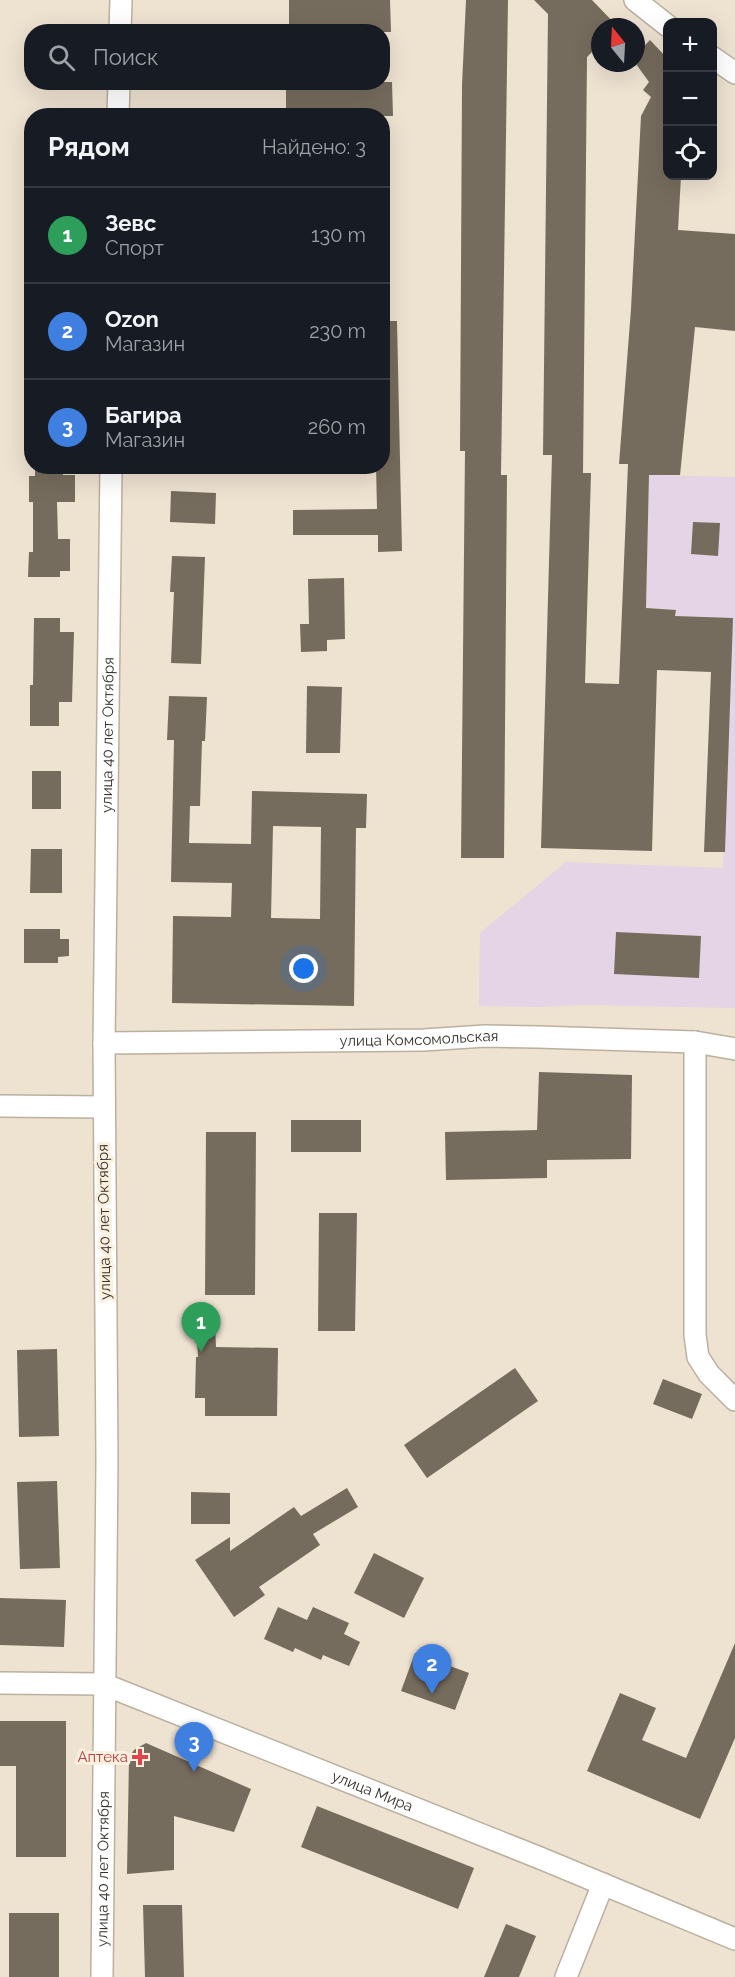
<!DOCTYPE html>
<html lang="ru">
<head>
<meta charset="utf-8">
<style>
	body { margin:0; font-family:Raleway,sans-serif; background:#20242c; color:#f1f3f6 }
	.controls { position:absolute; right:18px; top:18px; display:grid; overflow:hidden; border-radius:12px; box-shadow:0 6px 24px #0002 }
	.controls button { width:54px; height:54px; display:grid; place-items:center; padding:0; border:0; border-bottom:2px solid #363941; background:#171b24; color:#f1f3f6; font:30px sans-serif }
	.compass { position:absolute; left:591px; top:18px; width:54px; height:54px; border-radius:50%; background:#171b24; box-shadow:0 6px 24px #0002; rotate:342deg }
	.you { position:absolute; left:304px; top:969px; width:21px; height:21px; margin:-15px; border:4px solid #fff; border-radius:50%; background:#1a73e8; box-shadow:0 0 0 9px #1a73e833 }
	.badge { display:grid; place-items:center; width:39px; height:39px; border-radius:50%; background:#0b8043; color:#fff; font-size:20px; font-weight:700 }
	.pin { position:absolute; translate:-50% -50px; filter:drop-shadow(0 2px 3px #0008) }
	.pin::after { content:''; position:absolute; top:32px; width:21px; height:18px; background:inherit; clip-path:polygon(0 0,100% 0,50% 100%) }
	.list { margin:0; padding:0; list-style:none }
	h2 { display:flex; justify-content:space-between; align-items:center; height:78px; margin:0; padding:0 24px; font-size:26px }
	h2 small { font-size:20px; font-weight:400; color:#9ea1a6 }
	.list li { display:grid; grid-template-columns:39px 1fr auto; gap:18px; align-items:center; box-sizing:border-box; height:96px; padding:0 24px; border-top:2px solid #363941 }
	.list b { display:block; font-size:22px; white-space:nowrap }
	.list p { margin:0; font-size:20px; white-space:nowrap; color:#9ea1a6 }
	.list em { font-size:20px; font-style:normal; color:#9ea1a6 }
	.icon { flex:none; width:33px; height:33px; fill:none; stroke:currentColor; stroke-width:2; stroke-linecap:round; stroke-linejoin:round }
	.map { position:relative; flex:none; width:735px; height:1977px; overflow:hidden }
	.search { position:absolute; background:#171b24; box-shadow:0 6px 24px #0002; left:24px; top:24px; width:366px; height:66px; display:flex; align-items:center; gap:15px; box-sizing:border-box; padding:0 21px; border-radius:24px; color:#9ea1a6; font-size:22px }
	.panel { position:absolute; background:#171b24; box-shadow:0 6px 24px #0002; left:24px; top:108px; width:366px; height:366px; border-radius:24px }
	.map>svg:first-child { display:block }
	.industrial { fill:#e4d4e6 }
	.building { fill:#766c5d; fill-rule:evenodd }
	.lines { fill:none; stroke-linecap:round; stroke-linejoin:round }
	.minor-casing { stroke:#bbb09f; stroke-width:24 }
	.minor { stroke:#fff; stroke-width:21 }
	.health-dot { fill:#e0444e; stroke:#fbefde; stroke-width:2 }
	.labels { text-anchor:middle; dominant-baseline:central; stroke-width:6; stroke-linejoin:round; paint-order:stroke }
	.street-label { font-size:15px; fill:#35302a; stroke:#fbefde }
	.health-label { font-size:15px; fill:#be3a42; stroke:#fbefde; text-anchor:end }
</style>
</head>
<body>
<div class="map">
<svg width="735" height="1977" viewBox="0 0 735 1977">
	<rect width="100%" height="100%" fill="#eee2d1"/>
	<path class="industrial" d="M 649,475 L 735,477 L 735,1008 L 583,1005 L 542,1007 L 479,1006 L 480,933 L 566,862 L 723,868 L 732,658 L 673,656 L 676,610 L 646,608 Z"/>
	<path class="building" d="M 289,0 L 390,0 L 391,32 L 367,32 L 367,28 L 289,27 Z
		M 466,0 L 508,0 L 501,475 L 507,475 L 504,858 L 461,858 L 465,451 L 460,451 L 462,85 Z
		M 534,0 L 592,0 L 618,27 L 600,27 L 600,44 L 587,57 L 583,473 L 591,473 L 585,683 L 619,684 L 628,464 L 619,464 L 631,309 L 641,116 L 651,97 L 643,90 L 649,82 L 636,64 L 636,54 L 650,40 L 668,59 L 668,176 L 681,176 L 678,230 L 735,234 L 735,331 L 695,327 L 680,475 L 649,475 L 646,608 L 676,610 L 675,616 L 733,618 L 725,852 L 704,852 L 711,672 L 657,670 L 652,851 L 541,848 L 552,455 L 543,455 L 548,14 Z
		M 286,82 L 392,82 L 393,116 L 286,116 Z
		M 382,321 L 397,321 L 402,551 L 378,552 L 378,535 L 293,535 L 293,510 L 377,509 L 376,466 L 382,466 Z
		M 35,466 L 63,466 L 63,475 L 75,475 L 75,502 L 57,502 L 58,539 L 70,539 L 70,571 L 60,571 L 60,577 L 28,577 L 29,552 L 33,552 L 33,502 L 29,502 L 29,476 L 35,476 Z
		M 171,491 L 216,493 L 215,524 L 170,522 Z
		M 693,522 L 720,523 L 718,556 L 691,554 Z
		M 172,556 L 205,557 L 201,664 L 171,663 L 174,592 L 170,592 Z
		M 344,578 L 345,639 L 327,640 L 327,651 L 301,652 L 300,624 L 309,624 L 308,579 Z
		M 34,618 L 60,618 L 60,632 L 74,632 L 72,702 L 59,702 L 59,726 L 30,726 L 30,685 L 33,685 Z
		M 307,686 L 342,687 L 340,753 L 306,753 Z
		M 169,696 L 207,697 L 205,741 L 202,741 L 200,806 L 190,806 L 189,843 L 251,844 L 252,791 L 367,794 L 366,828 L 356,828 L 354,1006 L 172,1003 L 173,916 L 231,917 L 232,883 L 171,882 L 174,740 L 167,740 ZM 273,826 L 321,827 L 320,919 L 271,918 Z
		M 32,771 L 61,771 L 61,809 L 32,809 Z
		M 31,849 L 62,849 L 62,893 L 30,893 Z
		M 24,929 L 60,929 L 60,939 L 69,939 L 69,956 L 58,957 L 58,963 L 24,963 Z
		M 616,932 L 701,936 L 699,978 L 614,974 Z
		M 539,1072 L 632,1075 L 631,1159 L 547,1160 L 547,1178 L 446,1180 L 445,1132 L 537,1130 Z
		M 291,1120 L 361,1120 L 361,1152 L 291,1152 Z
		M 206,1132 L 256,1132 L 255,1295 L 205,1295 Z
		M 319,1213 L 357,1213 L 355,1331 L 318,1331 Z
		M 196,1323 L 215,1323 L 216,1347 L 278,1348 L 277,1416 L 205,1416 L 205,1398 L 195,1398 L 196,1357 L 198,1357 Z
		M 57,1349 L 59,1436 L 19,1437 L 17,1350 Z
		M 515,1368 L 538,1401 L 427,1478 L 404,1445 Z
		M 663,1379 L 702,1394 L 692,1419 L 653,1404 Z
		M 57,1481 L 60,1568 L 20,1569 L 17,1482 Z
		M 347,1488 L 358,1507 L 313,1534 L 320,1545 L 259,1587 L 265,1595 L 234,1617 L 195,1560 L 230,1537 L 230,1551 L 294,1507 L 301,1516 Z
		M 191,1492 L 230,1493 L 230,1524 L 191,1524 Z
		M 374,1553 L 424,1578 L 404,1618 L 354,1593 Z
		M 0,1598 L 66,1600 L 64,1647 L 0,1645 Z
		M 278,1607 L 307,1620 L 313,1607 L 349,1623 L 344,1634 L 360,1642 L 349,1666 L 323,1655 L 321,1660 L 295,1648 L 293,1652 L 264,1639 Z
		M 735,1643 L 735,1738 L 700,1819 L 587,1771 L 620,1693 L 656,1708 L 642,1740 L 686,1758 Z
		M 415,1653 L 469,1673 L 455,1710 L 401,1691 Z
		M 0,1721 L 66,1721 L 66,1857 L 16,1857 L 16,1766 L 0,1766 Z
		M 146,1743 L 251,1789 L 234,1832 L 174,1816 L 174,1870 L 127,1874 L 129,1758 L 134,1750 Z
		M 317,1806 L 474,1868 L 458,1909 L 301,1847 Z
		M 143,1905 L 182,1905 L 184,1977 L 145,1977 Z
		M 9,1913 L 59,1913 L 59,1977 L 9,1977 Z
		M 506,1924 L 536,1936 L 519,1977 L 484,1977 Z"/>
	<g class="lines">
		<g class="minor-casing">
			<g id="minor">
				<path d="M 635,0 L 668,26"/>
				<path d="M 120,32 L 121,0"/>
				<path d="M 712,57 L 735,73"/>
				<path d="M 118,116 L 119,82"/>
				<path d="M 695,1042 L 695,1335 L 698,1357 L 709,1374 L 735,1400"/>
				<path id="s1" d="M 104,1043 L 424,1040 L 485,1036 L 538,1037 L 695,1042 L 735,1049"/>
				<path d="M 0,1106 L 103,1107"/>
				<path id="s2" d="M 0,1683 L 103,1684 L 540,1858 L 735,1939"/>
				<path id="s3" d="M 102,1977 L 107,1461 L 104,1043 L 111,466"/>
				<path d="M 566,1977 L 603,1884"/>
			</g>
		</g>
		<use href="#minor" class="minor"/>
	</g>
	<path class="health-dot" d="M137 1748h6v6h6v6h-6v6h-6v-6h-6v-6h6z"/>
	<g class="labels">
		<g class="street-label">
			<text stroke="none"><textPath href="#s3" startOffset="1242">улица 40 лет Октября</textPath></text>
			<text stroke="none"><textPath href="#s1" startOffset="315">улица Комсомольская</textPath></text>
			<text transform="translate(104 1222) rotate(-91)">улица 40 лет Октября</text>
			<text stroke="none"><textPath href="#s2" startOffset="393">улица Мира</textPath></text>
			<text stroke="none"><textPath href="#s3" startOffset="108">улица 40 лет Октября</textPath></text>
		</g>
		<g class="health-label">
			<text x="128" y="1757">Аптека</text>
		</g>
	</g>
</svg>
<div class="controls">
<button>+</button>
<button>−</button>
<button><svg class="icon" aria-label="locate" viewBox="0 0 24 24"><circle cx="12" cy="12" r="6"/><path d="M12 2v4M12 18v4M2 12h4M18 12h4"/></svg></button>
</div>
<svg class="compass" viewBox="-18 -18 36 36"><path d="M0-13l5 13h-10z" fill="#e53935"/><path d="M0 13l5-13h-10z" fill="#9ea1a6"/></svg>
<div class="you"></div>
<div class="pin badge" style="left:201px;top:1352px;background:#2e9e5b">1</div>
<div class="pin badge" style="left:432px;top:1694px;background:#3f7fe0">2</div>
<div class="pin badge" style="left:194px;top:1772px;background:#3f7fe0">3</div>
<div class="search"><svg class="icon" aria-label="search" viewBox="0 0 24 24"><circle cx="10" cy="10" r="6"/><path d="M15 15l6 6"/></svg>Поиск</div>
<section class="panel">
<h2>Рядом<small>Найдено: 3</small></h2>
<ul class="list">
<li><span class="badge" style="background:#2e9e5b">1</span><div><b>Зевс</b><p>Спорт</p></div><em>130 m</em></li>
<li><span class="badge" style="background:#3f7fe0">2</span><div><b>Ozon</b><p>Магазин</p></div><em>230 m</em></li>
<li><span class="badge" style="background:#3f7fe0">3</span><div><b>Багира</b><p>Магазин</p></div><em>260 m</em></li>
</ul>
</section>
</div>
</body>
</html>
